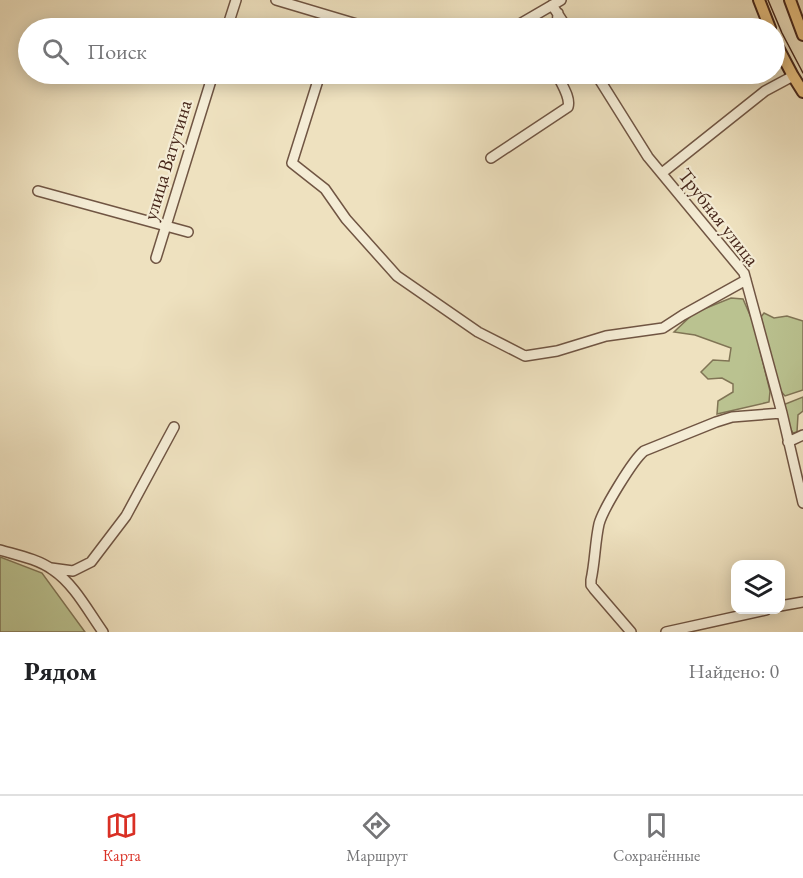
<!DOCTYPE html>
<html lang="ru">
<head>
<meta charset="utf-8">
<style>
	body { margin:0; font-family:"EB Garamond",serif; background:#f6f6f6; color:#202124 }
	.controls { position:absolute; right:18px; bottom:18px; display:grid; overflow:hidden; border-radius:12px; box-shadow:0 3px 15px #0003 }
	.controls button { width:54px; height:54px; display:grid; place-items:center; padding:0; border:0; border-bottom:2px solid #e0e0e0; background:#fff; color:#202124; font:30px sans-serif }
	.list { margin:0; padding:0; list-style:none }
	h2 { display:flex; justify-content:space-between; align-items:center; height:78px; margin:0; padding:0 24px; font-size:26px }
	h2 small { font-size:20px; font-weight:400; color:#757577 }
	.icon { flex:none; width:33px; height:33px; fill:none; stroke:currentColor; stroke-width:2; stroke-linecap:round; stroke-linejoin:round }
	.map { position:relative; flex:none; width:803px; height:632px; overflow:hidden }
	.search { position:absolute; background:#fff; box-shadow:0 3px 15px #0003; left:18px; right:18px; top:18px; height:66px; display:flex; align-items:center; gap:15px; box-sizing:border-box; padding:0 21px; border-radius:33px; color:#757577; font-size:22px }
	.sheet { height:162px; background:#fff }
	nav { display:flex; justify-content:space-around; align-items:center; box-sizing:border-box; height:84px; border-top:2px solid #e0e0e0; background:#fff; font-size:16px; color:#757577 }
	nav a { display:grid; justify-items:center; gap:3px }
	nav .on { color:#d93025 }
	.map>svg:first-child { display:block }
	.green { fill:#bac290; stroke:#807455; stroke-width:1.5 }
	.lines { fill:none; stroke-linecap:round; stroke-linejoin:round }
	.minor-casing { stroke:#705543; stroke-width:12 }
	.major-casing { stroke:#46261a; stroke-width:14 }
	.minor { stroke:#f4ecd5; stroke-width:9 }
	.major { stroke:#e7c080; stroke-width:10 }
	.tram { stroke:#46261a; stroke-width:1.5 }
	.labels { text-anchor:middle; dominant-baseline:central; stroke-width:4.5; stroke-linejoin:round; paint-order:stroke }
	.street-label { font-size:20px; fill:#46261a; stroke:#f4ecd5 }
</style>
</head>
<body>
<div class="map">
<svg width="803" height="632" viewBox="0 0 803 632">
	<rect width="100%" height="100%" fill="#eee1bf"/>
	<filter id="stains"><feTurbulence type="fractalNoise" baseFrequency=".00333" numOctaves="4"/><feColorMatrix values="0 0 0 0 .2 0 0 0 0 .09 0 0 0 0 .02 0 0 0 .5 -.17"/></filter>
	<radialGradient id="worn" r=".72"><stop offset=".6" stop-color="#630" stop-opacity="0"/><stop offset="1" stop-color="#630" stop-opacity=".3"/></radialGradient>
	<path class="green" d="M 731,298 L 743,299 L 753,322 L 770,391 L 769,402 L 717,414 L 718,401 L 733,392 L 733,384 L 722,378 L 708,379 L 701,372 L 713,360 L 729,361 L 731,348 L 695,335 L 674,332 L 694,313 Z
		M 764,313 L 774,318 L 787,316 L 803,321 L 803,390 L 785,396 L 779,389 L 761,317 Z
		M 803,397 L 803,411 L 798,415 L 797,432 L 793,433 L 789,426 L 783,405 Z
		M 0,557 L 42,573 L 85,632 L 0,632 Z"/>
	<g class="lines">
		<g class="minor-casing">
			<path id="minor" d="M 276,0 L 370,28
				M 552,5 L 567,28
				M 227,28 L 236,0
				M 513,28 L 561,0
				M 557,28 L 558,13
				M 320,74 L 292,163 L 325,189 L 346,219 L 397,276 L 478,332 L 525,356 L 557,351 L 606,336 L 663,328 L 683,315 L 746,280
				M 596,74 L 648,157 L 744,273 L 782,413 L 803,503
				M 491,158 L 568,107 C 571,97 561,84 557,74
				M 662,173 L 765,91 L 793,76
				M 38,191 L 188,232
				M 156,258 L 213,74
				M 788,442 L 803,435
				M 0,550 C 17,555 38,559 53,570 C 74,584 88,611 103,632
				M 51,568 L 73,571 L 91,562 L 126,516 L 174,427
				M 780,606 L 803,602
				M 631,632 L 594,589 L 591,585 L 591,580 C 595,562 595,542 599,524 C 603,509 633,460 644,451 L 716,422 L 732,417 L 782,413
				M 666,632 L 766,610"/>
		</g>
		<g class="major-casing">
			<path id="major" d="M 759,0 L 770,28
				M 790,0 L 803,35
				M 774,40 L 793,76 L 803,92"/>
		</g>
		<use href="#minor" class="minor"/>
		<use href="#major" class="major"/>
		<path class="tram" d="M 768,0 L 782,33 L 803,73"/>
	</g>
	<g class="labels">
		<g class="street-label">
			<text transform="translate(167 160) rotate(-73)">улица Ватутина</text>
			<text transform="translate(719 217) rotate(52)">Трубная улица</text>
		</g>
	</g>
	<rect width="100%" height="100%" filter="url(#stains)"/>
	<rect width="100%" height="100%" fill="url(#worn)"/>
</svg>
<div class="controls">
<button><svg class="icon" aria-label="layers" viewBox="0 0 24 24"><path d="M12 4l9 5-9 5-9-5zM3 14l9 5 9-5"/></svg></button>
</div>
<div class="search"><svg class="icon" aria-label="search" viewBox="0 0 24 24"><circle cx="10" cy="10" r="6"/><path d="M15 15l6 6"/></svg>Поиск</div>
</div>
<section class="sheet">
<h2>Рядом<small>Найдено: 0</small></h2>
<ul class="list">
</ul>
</section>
<nav>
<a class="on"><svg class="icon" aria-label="map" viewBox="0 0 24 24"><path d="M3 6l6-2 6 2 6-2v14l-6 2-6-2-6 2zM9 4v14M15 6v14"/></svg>Карта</a>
<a><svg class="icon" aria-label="directions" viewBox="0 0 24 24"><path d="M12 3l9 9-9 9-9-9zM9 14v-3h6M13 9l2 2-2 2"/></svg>Маршрут</a>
<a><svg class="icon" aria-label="saved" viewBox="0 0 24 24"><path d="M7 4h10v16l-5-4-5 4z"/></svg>Сохранённые</a>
</nav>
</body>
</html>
